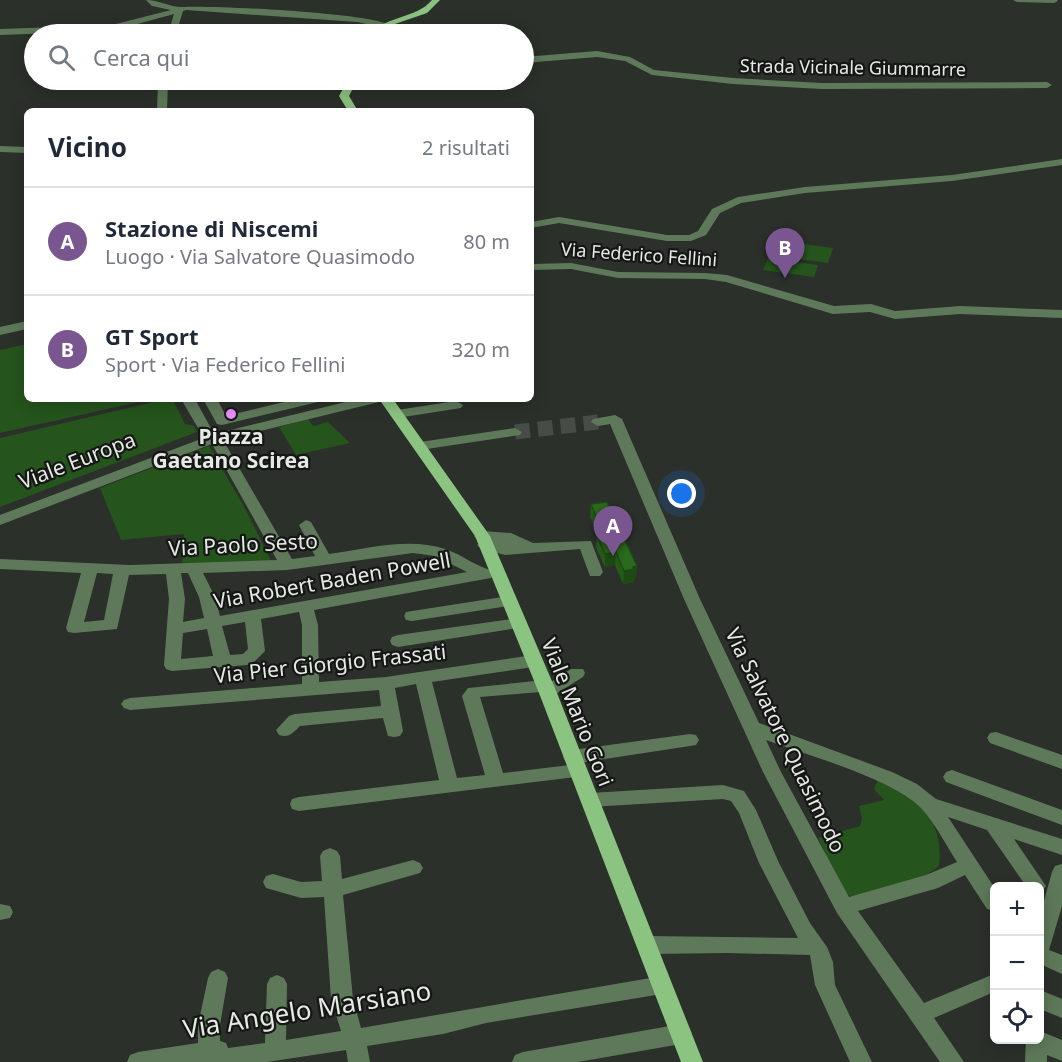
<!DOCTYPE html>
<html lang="it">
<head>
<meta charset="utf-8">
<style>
	body { margin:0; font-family:"Noto Sans",sans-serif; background:#f2f2f3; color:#1f2937 }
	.controls { position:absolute; right:18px; bottom:18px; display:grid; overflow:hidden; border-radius:9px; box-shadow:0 3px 15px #0003 }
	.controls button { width:54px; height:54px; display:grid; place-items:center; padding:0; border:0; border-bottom:2px solid #e0e1e3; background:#fff; color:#1f2937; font:30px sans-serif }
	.you { position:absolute; left:682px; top:494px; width:21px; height:21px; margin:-15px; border:4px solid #fff; border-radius:50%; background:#1a73e8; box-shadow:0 0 0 9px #1a73e833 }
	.badge { display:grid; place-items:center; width:39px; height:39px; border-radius:50%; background:#7a5690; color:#fff; font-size:20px; font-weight:700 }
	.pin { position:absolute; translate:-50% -50px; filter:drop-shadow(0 2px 3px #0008) }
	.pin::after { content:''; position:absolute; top:32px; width:21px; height:18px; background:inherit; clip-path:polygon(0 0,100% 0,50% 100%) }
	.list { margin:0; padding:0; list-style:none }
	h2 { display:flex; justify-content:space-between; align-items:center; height:78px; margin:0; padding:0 24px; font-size:26px }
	h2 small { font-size:20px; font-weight:400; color:#747a83 }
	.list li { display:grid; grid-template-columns:39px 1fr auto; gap:18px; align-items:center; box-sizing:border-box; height:108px; padding:0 24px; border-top:2px solid #e0e1e3 }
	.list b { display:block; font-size:22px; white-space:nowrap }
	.list p { margin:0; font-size:20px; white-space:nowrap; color:#747a83 }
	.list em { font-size:20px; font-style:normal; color:#747a83 }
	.icon { flex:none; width:33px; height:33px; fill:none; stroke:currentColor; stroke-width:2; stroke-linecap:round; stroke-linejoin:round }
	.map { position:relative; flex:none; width:1062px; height:1062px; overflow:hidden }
	.search { position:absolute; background:#fff; box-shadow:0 3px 15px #0003; left:24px; top:24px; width:510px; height:66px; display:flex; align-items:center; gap:15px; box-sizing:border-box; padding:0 21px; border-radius:33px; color:#747a83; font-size:22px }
	.panel { position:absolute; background:#fff; box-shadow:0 3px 15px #0003; left:24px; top:108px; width:510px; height:294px; border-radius:9px }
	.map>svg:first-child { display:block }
	.green { fill:#25541c }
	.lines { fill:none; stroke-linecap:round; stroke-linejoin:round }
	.minor-tunnel { stroke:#474c46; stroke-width:15; stroke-dasharray:15 8; stroke-linecap:butt }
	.minor { fill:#5e7959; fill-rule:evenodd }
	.major { fill:#8bc381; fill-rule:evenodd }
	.wall { fill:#245b19 }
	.shaded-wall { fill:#1d4a14 }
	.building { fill:#2a6a1d; stroke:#1d4a14; stroke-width:1.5 }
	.poi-dot { fill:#ea8dfd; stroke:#151715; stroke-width:2 }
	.labels { text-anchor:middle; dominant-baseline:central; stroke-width:4.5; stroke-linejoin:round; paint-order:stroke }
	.far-street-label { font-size:18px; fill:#e6e9e5; stroke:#151715 }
	.poi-label { font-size:21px; font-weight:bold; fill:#e6e9e5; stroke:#151715 }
	.street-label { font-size:21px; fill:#e6e9e5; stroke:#151715 }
	.near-street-label { font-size:26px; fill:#e6e9e5; stroke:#151715 }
</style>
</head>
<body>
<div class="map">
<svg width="1062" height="1062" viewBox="0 0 1062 1062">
	<rect width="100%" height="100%" fill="#2b302a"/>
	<path class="green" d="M 775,240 L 833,248 L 828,263 L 769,255 Z
		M 768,258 L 818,265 L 814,277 L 763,270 Z
		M 27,344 L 27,399 L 152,399 L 0,433 L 0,350 Z
		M 162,400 L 173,400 L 185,424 L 194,426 L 197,432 L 0,507 L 0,438 Z
		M 308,419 L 313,426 L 328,422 L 350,443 L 296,455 L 279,427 Z
		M 209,446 L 246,510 L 271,561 L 187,565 L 182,562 L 184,534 L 121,540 L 100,488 Z
		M 879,777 C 916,797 945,819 939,866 L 921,879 L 852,897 L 844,893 L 818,838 L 860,826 L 862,818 L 859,806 L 884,800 L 874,789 Z"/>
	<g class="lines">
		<path class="minor-tunnel" d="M 515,432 L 598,422"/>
		<path class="minor" d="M 146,0 C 158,0 170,7 182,7 C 212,5 370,13 389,25 L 385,28 L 357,22 L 186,10 L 183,11 L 176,34 L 168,34 L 174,14 L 112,31 L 0,35 L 0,29 L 112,25 L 171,10 L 152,6 Z
			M 1013,0 L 1057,0 L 1058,1 L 1054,3 L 1017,2 Z
			M 597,51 L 630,57 L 654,70 L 733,78 L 822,83 L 1047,82 L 1052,85 L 1047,88 L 822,89 L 733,84 L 652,75 L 625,61 L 597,57 L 524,63 L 524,57 Z
			M 158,80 L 168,80 L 167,111 L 157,111 Z
			M 0,146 L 27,147 L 27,153 L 0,152 Z
			M 1062,159 L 1062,165 L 952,181 L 805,193 L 741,203 L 720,213 L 706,235 L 691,241 L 667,241 L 559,223 L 531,228 L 531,222 L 559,217 L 667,235 L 689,235 L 698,231 L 712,209 L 738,197 L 805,187 L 952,175 Z
			M 571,263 L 618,272 L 705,273 L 727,275 L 834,306 L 871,304 L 895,311 L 960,306 L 1062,310 L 1062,318 L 960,314 L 895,319 L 870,312 L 833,314 L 726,282 L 705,279 L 618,278 L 571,269 L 531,270 L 531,264 Z
			M 27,321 L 27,329 L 0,335 L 0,327 Z
			M 181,399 L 195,399 L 214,434 L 358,399 L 381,399 L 379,402 L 223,440 L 292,559 L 315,556 L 299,525 L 306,520 L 311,522 L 329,554 C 367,549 408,537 445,549 C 461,554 475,566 491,570 L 493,574 L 491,578 L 480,580 L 314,610 L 318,625 L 319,682 L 386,677 L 533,655 L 539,657 L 541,661 L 539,665 L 533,667 L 432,682 L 457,778 L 485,775 L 462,696 L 468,688 L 545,680 L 551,682 L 571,669 L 583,669 L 585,673 L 583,677 L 548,699 L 542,697 L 540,692 L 480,697 L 503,773 L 578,764 L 584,766 L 587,771 L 584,776 L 299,811 L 292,809 L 290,804 L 292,799 L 299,797 L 439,780 L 416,684 L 395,688 L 403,731 L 400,736 L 394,737 L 388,736 L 383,718 L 300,726 C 293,733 289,738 279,735 L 276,730 L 289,716 L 295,714 L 381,706 L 379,690 L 130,710 L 124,708 L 121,704 L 124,700 L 130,698 L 302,684 L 302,625 L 299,612 L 261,619 L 265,651 L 253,663 L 247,665 L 172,671 L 166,669 L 164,665 L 169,599 L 166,574 L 129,575 L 117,629 L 74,633 L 68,632 L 66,628 L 81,573 L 0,569 L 0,559 L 130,565 L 277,560 L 212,444 L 0,525 L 0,515 L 206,437 L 201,433 ZM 413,553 L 435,556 L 467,572 L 220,616 L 215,597 L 203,573 L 287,570 ZM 97,573 L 113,574 L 104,620 L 84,622 ZM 181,573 L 188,573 L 199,597 L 204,618 L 183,622 L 185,599 ZM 245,622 L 248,649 L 243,654 L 230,655 L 222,626 ZM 207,629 L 213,656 L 181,659 L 183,633 Z
			M 203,399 L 217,399 L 226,416 L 296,399 L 320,399 L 318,402 L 222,425 L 217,424 Z
			M 456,401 L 463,405 L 461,408 L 397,418 L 390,414 L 397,410 Z
			M 615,415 L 622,419 L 700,599 L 759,723 L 892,772 L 917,784 L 936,799 L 1062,839 L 1062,855 L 1014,839 L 1046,886 L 1040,893 L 1040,886 L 1026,886 L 987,830 L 948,817 L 994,887 L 994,911 L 987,909 L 965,875 L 938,888 L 858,911 L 924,1003 L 994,974 L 994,992 L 934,1018 L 964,1062 L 940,1062 L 837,913 L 763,772 L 684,599 L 610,424 L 598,426 L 591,422 L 593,419 ZM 766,740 C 807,755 893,779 921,808 C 935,823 946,845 957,862 L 926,875 L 849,897 L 781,772 Z
			M 515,428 L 522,432 L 520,435 L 420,450 L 413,446 L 420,442 Z
			M 482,531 L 511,533 L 533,543 L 591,541 L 603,572 L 600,576 L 590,576 L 580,549 L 505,555 L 480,548 L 477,545 L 483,541 L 477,539 L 474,536 Z
			M 509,596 L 515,597 L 517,601 L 515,605 L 412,621 L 406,620 L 404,616 L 406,612 L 412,611 Z
			M 518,618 L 524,619 L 526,623 L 524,627 L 398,647 L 392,645 L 390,641 L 392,637 L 398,635 Z
			M 996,732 L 1062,755 L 1062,769 L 990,743 L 987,738 L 990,733 Z
			M 690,734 L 696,735 L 699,740 L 696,745 L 690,746 L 572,764 L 566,762 L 563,757 L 566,752 L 572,750 Z
			M 952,770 L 1062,810 L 1062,825 L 946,782 L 943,777 L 946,772 Z
			M 723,785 L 744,791 L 756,810 L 779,863 L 810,923 L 827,947 L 833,962 L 835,985 L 872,1062 L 850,1062 L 815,985 L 810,955 L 728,953 L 647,954 L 640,951 L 637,945 L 640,939 L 647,936 L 798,938 L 759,863 L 739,813 L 731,801 L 723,799 L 590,807 L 583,805 L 581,800 L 583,795 L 590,793 Z
			M 330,848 L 337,851 L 340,856 L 342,879 L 413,860 L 420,863 L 423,868 L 420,873 L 343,895 L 353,999 L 361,1028 L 662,976 L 669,979 L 672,985 L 669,991 L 662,994 L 486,1023 L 443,1034 L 367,1046 L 370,1062 L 348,1062 L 346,1050 L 267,1062 L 127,1062 L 130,1055 L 138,1052 L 198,1043 L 198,1025 L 208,978 L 211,972 L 218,969 L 225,972 L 228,978 L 220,1025 L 220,1041 L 226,1043 L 228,1048 L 265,1043 L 267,984 L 270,978 L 277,975 L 284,978 L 287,984 L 286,1040 L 341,1031 L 331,999 L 324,897 L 301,898 L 266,888 L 263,882 L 266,876 L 273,874 L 301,882 L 322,881 L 320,856 L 323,851 Z
			M 1062,864 L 1062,906 L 1049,950 L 1062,955 L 1062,974 L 1040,964 L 1040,915 L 1052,872 L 1055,866 Z
			M 0,904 L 10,906 L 13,912 L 10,918 L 0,920 Z
			M 1040,990 L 1062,999 L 1062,1018 L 1040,1009 Z
			M 681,1024 L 689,1027 L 692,1034 L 689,1041 L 681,1044 L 578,1062 L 512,1062 L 515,1055 L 523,1052 Z
			M 1040,1031 L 1062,1040 L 1062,1061 L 1047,1055 L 1047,1062 L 1025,1062 L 1026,1040 L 1040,1040 Z"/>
		<path class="major" d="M 432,0 L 440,0 L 427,13 L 392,25 L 379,34 L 371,34 C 387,15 416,19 432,0 Z
			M 348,80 L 357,80 L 349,96 L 358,111 L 348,111 L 339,96 Z
			M 379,399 L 393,399 L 490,536 L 557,693 L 703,1062 L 681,1062 L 539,693 L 475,536 Z"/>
	</g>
	<path class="wall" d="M 591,504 L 636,579 L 634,579 L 634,582 L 623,584 L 615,565 L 605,567 L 596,547 L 597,535 L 598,535 L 590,517 Z"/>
	<path class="shaded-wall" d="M 616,552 L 615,565 L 605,567 L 605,554 Z
		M 637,566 L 636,579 L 634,579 L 634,582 L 623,584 L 624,571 Z"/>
	<path class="building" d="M 607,502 L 637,566 L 633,567 L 634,569 L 624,571 L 616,552 L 605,554 L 597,535 L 603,534 L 591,504 Z"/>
	<circle class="poi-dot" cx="231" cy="414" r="6"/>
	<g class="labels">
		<g class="far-street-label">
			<text transform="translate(853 67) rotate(1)">Strada Vicinale Giummarre</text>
			<text transform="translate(639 254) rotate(4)">Via Federico Fellini</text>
		</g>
		<g class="poi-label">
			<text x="231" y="436">Piazza<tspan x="231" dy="24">Gaetano Scirea</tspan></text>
		</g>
		<g class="street-label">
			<text transform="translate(77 460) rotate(-21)">Viale Europa</text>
			<text transform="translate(243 544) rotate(-3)">Via Paolo Sesto</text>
			<text transform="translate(332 580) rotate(-10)">Via Robert Baden Powell</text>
			<text transform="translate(330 663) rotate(-6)">Via Pier Giorgio Frassati</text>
			<text transform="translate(578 712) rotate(68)">Viale Mario Gori</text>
			<text transform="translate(786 740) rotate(64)">Via Salvatore Quasimodo</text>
		</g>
		<g class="near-street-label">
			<text transform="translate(307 1009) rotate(-9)">Via Angelo Marsiano</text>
		</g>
	</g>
</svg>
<div class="controls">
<button>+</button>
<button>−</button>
<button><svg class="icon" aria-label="locate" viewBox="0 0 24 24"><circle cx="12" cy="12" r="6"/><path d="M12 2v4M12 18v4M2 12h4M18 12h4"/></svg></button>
</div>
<div class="you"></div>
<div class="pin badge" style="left:613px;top:556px">A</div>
<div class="pin badge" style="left:785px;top:278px">B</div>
<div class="search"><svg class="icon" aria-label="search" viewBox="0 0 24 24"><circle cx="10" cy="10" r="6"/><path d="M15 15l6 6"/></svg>Cerca qui</div>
<section class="panel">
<h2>Vicino<small>2 risultati</small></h2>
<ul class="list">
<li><span class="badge">A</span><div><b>Stazione di Niscemi</b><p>Luogo · Via Salvatore Quasimodo</p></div><em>80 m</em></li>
<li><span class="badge">B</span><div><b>GT Sport</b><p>Sport · Via Federico Fellini</p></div><em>320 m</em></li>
</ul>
</section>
</div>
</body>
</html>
